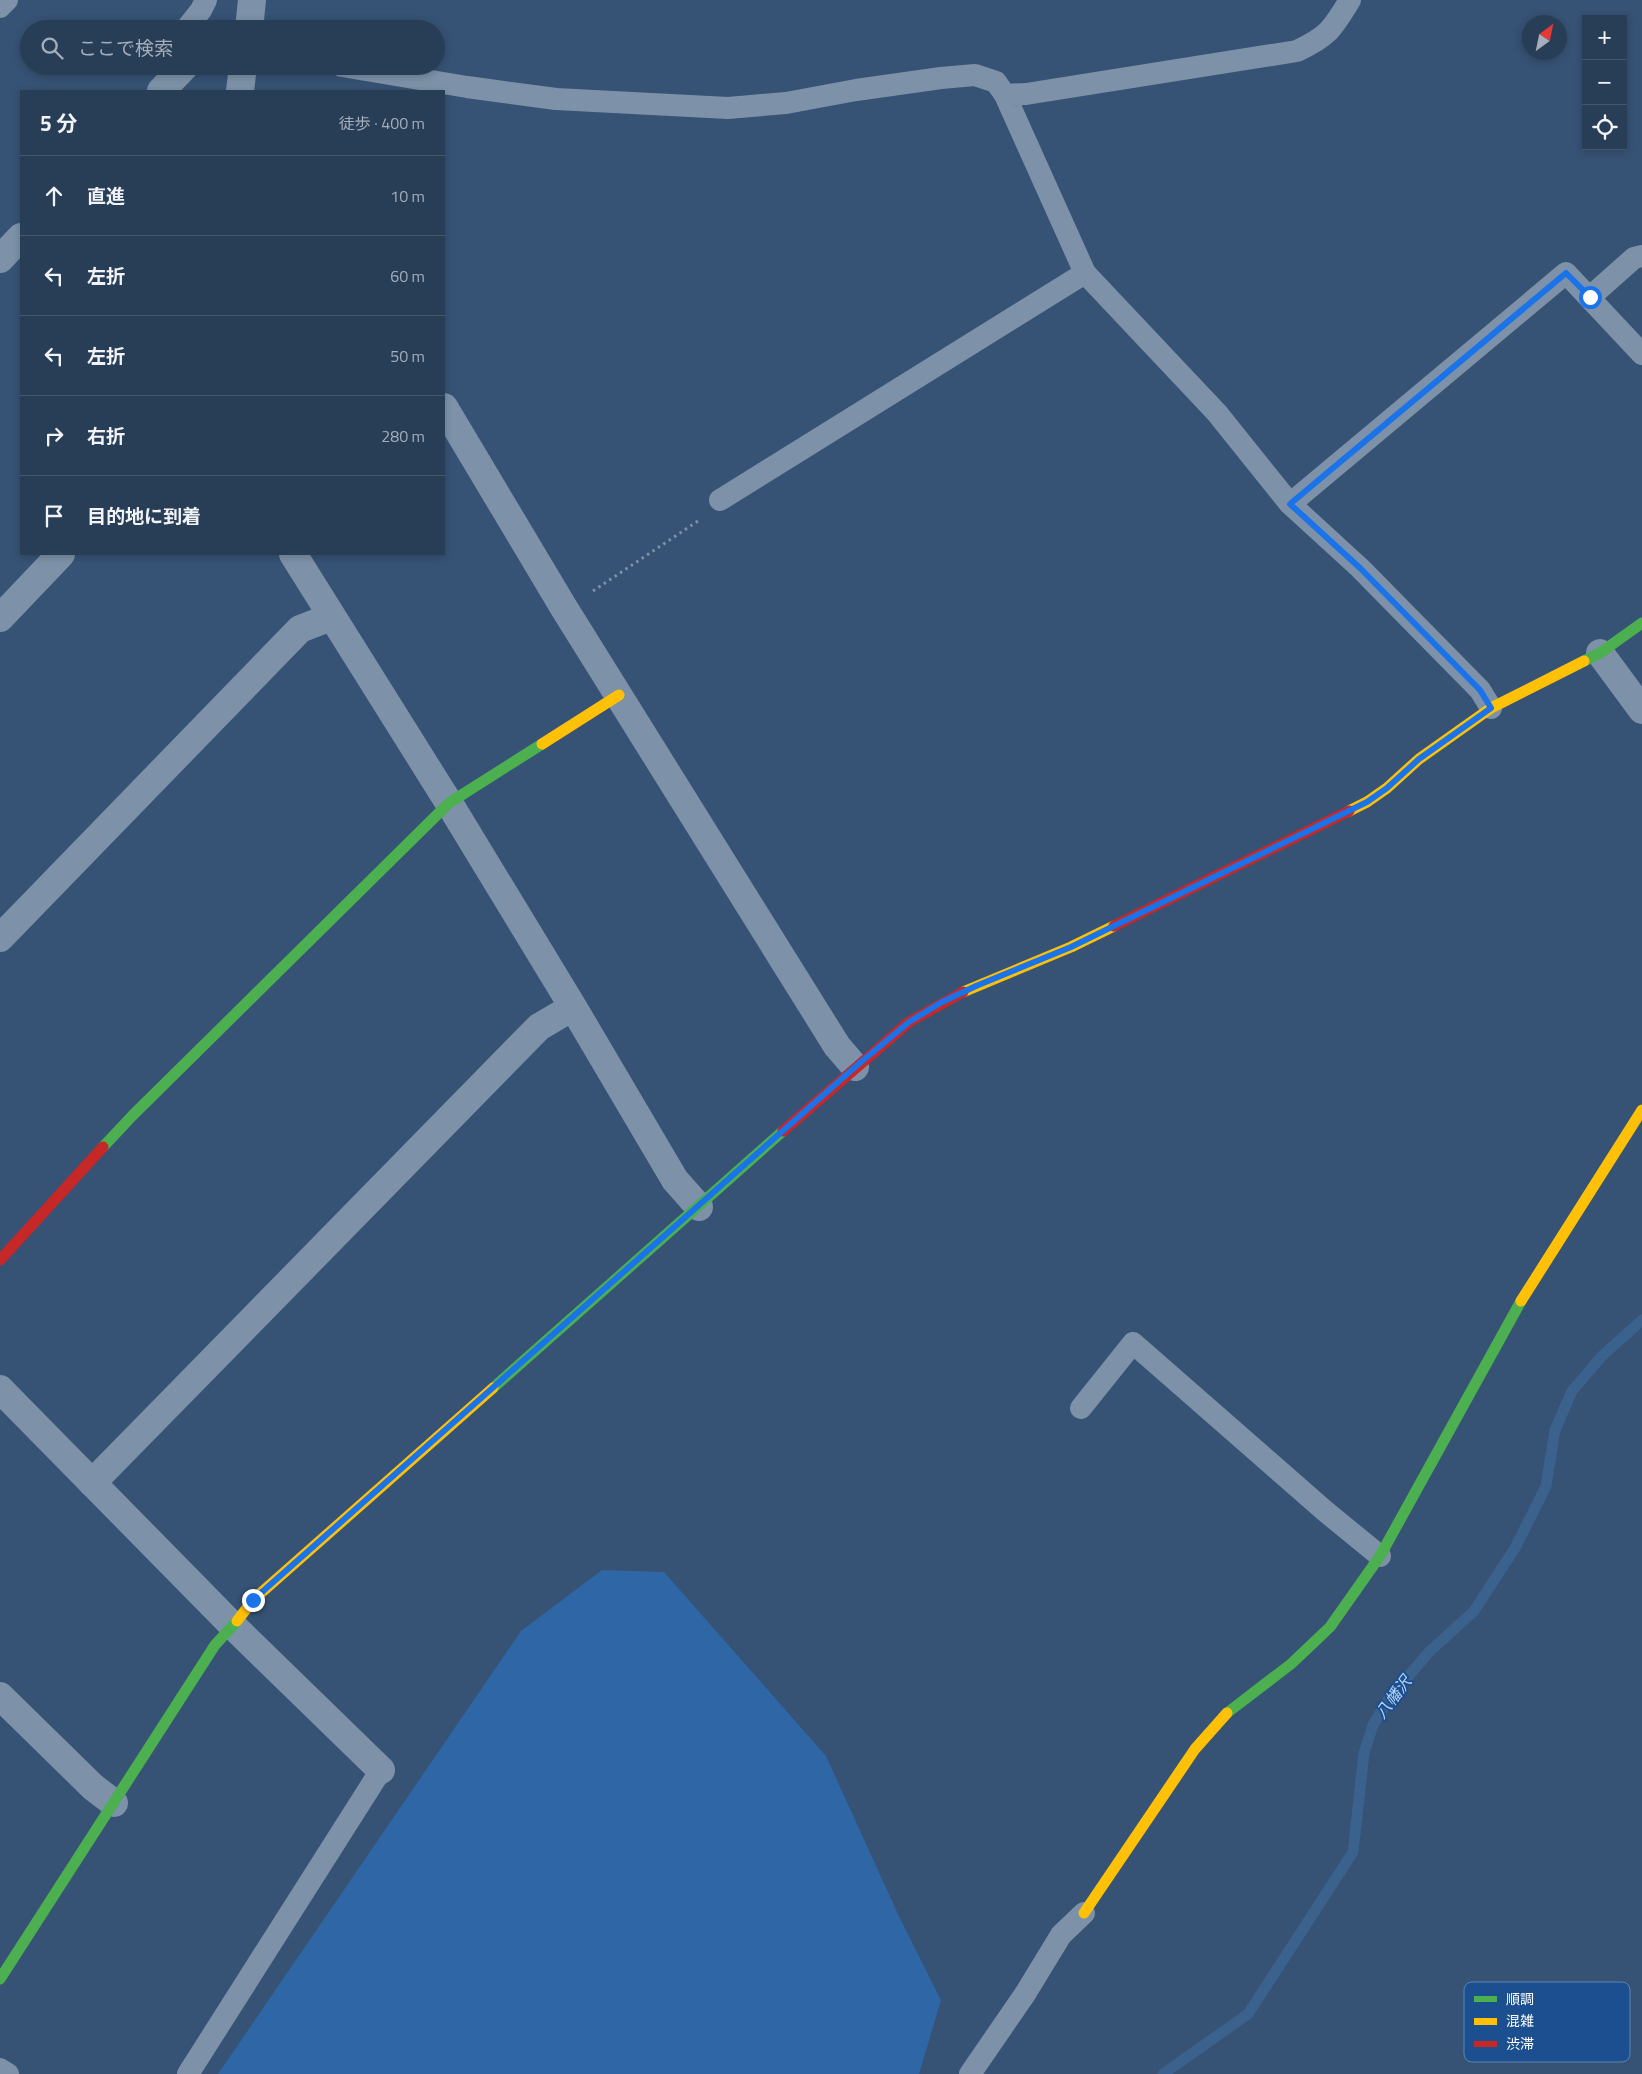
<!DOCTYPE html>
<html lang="ja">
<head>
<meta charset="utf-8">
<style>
	body { margin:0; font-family:"Titillium Web","Noto Sans JP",sans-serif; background:#30455d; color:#f1f3f6 }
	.controls { position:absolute; right:15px; top:15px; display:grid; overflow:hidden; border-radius:0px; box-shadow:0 2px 8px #0003 }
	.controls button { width:45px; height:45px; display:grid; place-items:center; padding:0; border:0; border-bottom:1px solid #44576d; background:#283e57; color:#f1f3f6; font:25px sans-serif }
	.compass { position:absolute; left:1522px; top:15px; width:45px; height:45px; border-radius:50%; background:#283e57; box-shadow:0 2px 8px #0003; rotate:33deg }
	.stop { position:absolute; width:15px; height:15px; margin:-11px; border:4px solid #1a73e8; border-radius:50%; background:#fff }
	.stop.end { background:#1a73e8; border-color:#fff; box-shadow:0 1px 5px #0008 }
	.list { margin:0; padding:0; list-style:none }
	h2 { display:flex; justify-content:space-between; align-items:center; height:65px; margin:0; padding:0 20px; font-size:21px }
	h2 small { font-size:16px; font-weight:400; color:#a5aeba }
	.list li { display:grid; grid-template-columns:32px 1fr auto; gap:15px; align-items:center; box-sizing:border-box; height:80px; padding:0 20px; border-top:1px solid #44576d }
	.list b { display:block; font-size:19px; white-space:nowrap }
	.list em { font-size:16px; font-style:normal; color:#a5aeba }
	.icon { flex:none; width:28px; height:28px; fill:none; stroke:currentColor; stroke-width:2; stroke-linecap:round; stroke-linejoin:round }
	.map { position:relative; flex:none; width:1642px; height:2074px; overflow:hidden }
	.search { position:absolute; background:#283e57; box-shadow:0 2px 8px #0003; left:20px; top:20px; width:425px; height:55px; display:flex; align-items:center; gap:12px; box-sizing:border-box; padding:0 18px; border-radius:28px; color:#a5aeba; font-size:19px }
	.panel { position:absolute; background:#283e57; box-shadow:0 2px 8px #0003; left:20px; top:90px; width:425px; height:465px; border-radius:0px }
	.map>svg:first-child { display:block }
	.green { fill:#2f66a5 }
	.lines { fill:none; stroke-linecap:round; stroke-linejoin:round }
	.stream { stroke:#3b618d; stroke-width:11 }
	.path { stroke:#7d92a8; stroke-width:3; stroke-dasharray:2.5 4; stroke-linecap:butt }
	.lane { stroke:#7d92a8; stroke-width:22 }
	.street { stroke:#7d92a8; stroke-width:28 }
	.fast { stroke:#4caf50; stroke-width:11 }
	.slow { stroke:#ffc107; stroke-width:11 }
	.jam { stroke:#c62828; stroke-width:11 }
	.route { stroke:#1a73e8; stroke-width:6 }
	.labels { text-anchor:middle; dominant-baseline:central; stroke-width:4; stroke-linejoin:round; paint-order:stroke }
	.water-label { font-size:16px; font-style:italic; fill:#b5d3f5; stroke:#1b4f8f }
	.key { fill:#1b4f8f; stroke:#5f84b1; stroke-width:1 }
	.key-label { font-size:14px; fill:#fff }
</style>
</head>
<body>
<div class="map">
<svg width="1642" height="2074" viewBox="0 0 1642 2074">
	<rect width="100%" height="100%" fill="#365274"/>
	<path class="green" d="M 602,1570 L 664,1572 L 826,1756 L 898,1914 L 941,2000 L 919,2074 L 218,2074 L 521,1631 Z"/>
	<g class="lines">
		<path class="stream" d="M 1163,2074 L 1248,2014 L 1353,1852 L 1364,1753 L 1373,1725 L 1389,1699 L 1429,1652 L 1474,1611 L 1515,1548 L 1546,1486 L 1555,1430 L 1572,1391 L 1603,1355 L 1642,1320"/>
		<path class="path" d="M 593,591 L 698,521"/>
		<path class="lane" d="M 0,7 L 7,0
			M 186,29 L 201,10 L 206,0
			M 342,66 L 467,87 L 556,99 L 728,108 L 786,103 L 856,90 L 941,78 L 975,75 L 996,82 L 1005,95 L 1085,273 L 1217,413 L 1290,504 L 1360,568 L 1480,690 L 1491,708
			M 1005,95 L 1026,94 L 1297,51 C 1329,36 1332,29 1350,0
			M 1590,297 L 1634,258 L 1642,256
			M 720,500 L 1085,273
			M 1290,504 L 1566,273 L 1642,354
			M 1081,1408 L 1133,1343 L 1325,1511 L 1380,1556
			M 0,2069 L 8,2074
			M 188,2074 L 381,1770
			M 970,2074 L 1025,1994 L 1061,1935 L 1084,1913"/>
		<path class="street" d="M 249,29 L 252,0
			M 161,91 L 185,66
			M 240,91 L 243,66
			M 0,259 L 21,237
			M 444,407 L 564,608 L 837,1046 L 855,1067
			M 293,554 L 449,803 L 573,1007 L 675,1180 L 699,1207
			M 0,618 L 61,554
			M 1600,653 L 1642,710
			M 0,938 L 300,629 L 331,617
			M 0,1389 L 233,1626 L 381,1770
			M 92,1483 L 539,1027 L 573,1007
			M 0,1696 L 93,1787 L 114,1803"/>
		<path class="fast" d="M 1584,661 L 1600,653 L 1642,623
			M 103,1147 L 133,1115 L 449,803 L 542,744
			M 493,1388 L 783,1131
			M 1227,1713 L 1291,1664 L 1330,1627 L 1380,1556 L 1521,1301
			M 0,1979 L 215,1645 L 237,1621"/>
		<path class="slow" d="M 542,744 L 619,695
			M 1349,811 L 1367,802 L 1387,788 L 1419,759 L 1491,708 L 1584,661
			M 963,992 L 1071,947 L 1114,926
			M 1521,1301 L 1642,1110
			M 237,1621 L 253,1600 L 493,1388
			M 1084,1913 L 1195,1749 L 1227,1713"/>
		<path class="jam" d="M 1114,926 L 1349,811
			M 783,1131 L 909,1022 L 963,992
			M 0,1260 L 103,1147"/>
	</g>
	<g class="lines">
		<path class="route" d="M 253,1600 L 855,1067 L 909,1022 L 942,1002 L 976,986 L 1071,947 L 1367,802 L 1387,788 L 1419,759 L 1491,708 L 1480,690 L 1360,568 L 1290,504 L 1566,273 L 1590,297"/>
	</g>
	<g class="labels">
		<g class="water-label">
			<text transform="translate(1393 1697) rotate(-53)">八幡沢</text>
		</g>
	</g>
	<rect x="1464" y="1982" width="166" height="80" rx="8" class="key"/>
	<rect x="1474" y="1996" width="23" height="6" fill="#4caf50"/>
	<rect x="1474" y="2018" width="23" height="7" fill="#ffc107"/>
	<rect x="1474" y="2041" width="23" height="6" fill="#c62828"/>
	<g class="key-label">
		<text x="1506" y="2004">順調</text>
		<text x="1506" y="2026">混雑</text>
		<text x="1506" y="2049">渋滞</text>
	</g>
</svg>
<div class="controls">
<button>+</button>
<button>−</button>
<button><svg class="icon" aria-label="locate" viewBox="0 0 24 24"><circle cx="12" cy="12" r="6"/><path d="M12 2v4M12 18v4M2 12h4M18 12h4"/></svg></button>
</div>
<svg class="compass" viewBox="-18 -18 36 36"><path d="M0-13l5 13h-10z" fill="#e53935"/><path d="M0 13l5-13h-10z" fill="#a5aeba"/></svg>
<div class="stop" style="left:1590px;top:297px"></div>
<div class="stop end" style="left:253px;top:1600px"></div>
<div class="search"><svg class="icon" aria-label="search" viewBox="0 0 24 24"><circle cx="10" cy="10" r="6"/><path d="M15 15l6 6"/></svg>ここで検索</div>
<section class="panel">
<h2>5 分<small>徒歩 · 400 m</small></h2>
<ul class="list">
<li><svg class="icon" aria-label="ahead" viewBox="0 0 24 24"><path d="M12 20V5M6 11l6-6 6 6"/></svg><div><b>直進</b></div><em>10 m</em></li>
<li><svg class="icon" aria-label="left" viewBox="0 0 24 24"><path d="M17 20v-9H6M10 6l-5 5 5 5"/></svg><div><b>左折</b></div><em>60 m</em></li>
<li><svg class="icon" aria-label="left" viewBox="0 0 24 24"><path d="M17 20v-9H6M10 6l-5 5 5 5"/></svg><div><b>左折</b></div><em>50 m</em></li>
<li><svg class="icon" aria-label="right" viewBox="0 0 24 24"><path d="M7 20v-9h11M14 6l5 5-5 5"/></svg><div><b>右折</b></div><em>280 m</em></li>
<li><svg class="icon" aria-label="arrive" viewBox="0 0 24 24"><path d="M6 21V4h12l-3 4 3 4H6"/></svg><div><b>目的地に到着</b></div></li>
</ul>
</section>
</div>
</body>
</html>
